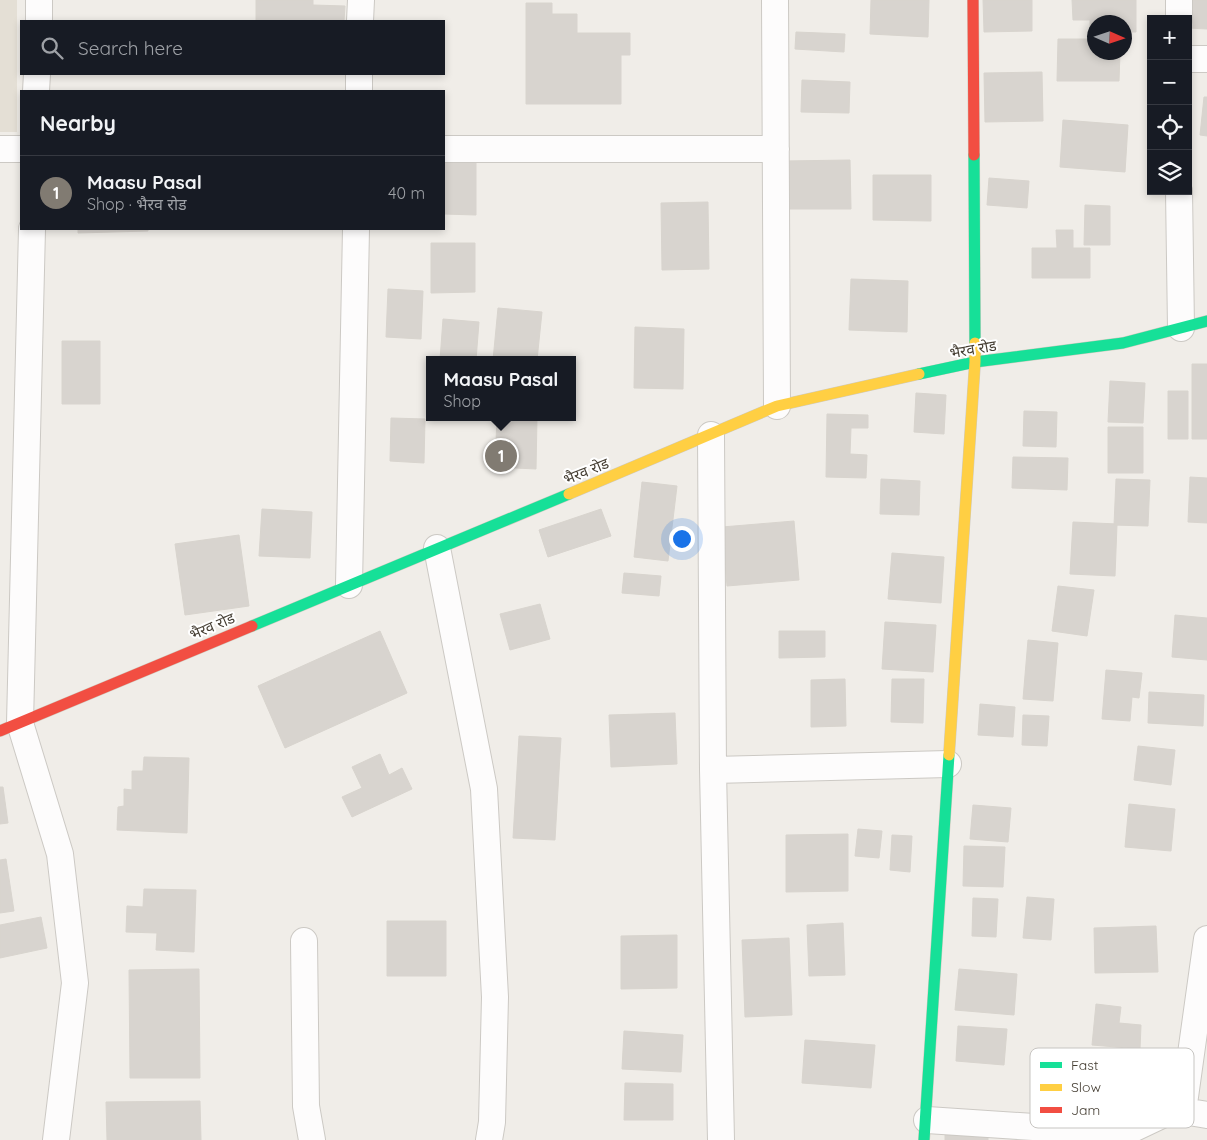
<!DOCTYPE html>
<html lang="en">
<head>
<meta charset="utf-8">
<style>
	body { margin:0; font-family:Quicksand,"Noto Sans Devanagari",sans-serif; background:#242831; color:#f1f3f6 }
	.controls { position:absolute; right:15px; top:15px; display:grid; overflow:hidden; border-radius:0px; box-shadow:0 2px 8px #0003 }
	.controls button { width:45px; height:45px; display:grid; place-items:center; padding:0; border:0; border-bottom:1px solid #363941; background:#171b24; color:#f1f3f6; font:25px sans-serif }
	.compass { position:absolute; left:1087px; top:15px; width:45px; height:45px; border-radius:50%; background:#171b24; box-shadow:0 2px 8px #0003; rotate:93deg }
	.you { position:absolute; left:681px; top:538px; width:18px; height:18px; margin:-12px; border:4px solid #fff; border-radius:50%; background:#1a73e8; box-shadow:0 0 0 8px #1a73e833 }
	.badge { display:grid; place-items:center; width:32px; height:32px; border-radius:50%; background:#817b72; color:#fff; font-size:16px; font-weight:700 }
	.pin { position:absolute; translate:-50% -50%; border:2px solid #fff; box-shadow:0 1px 5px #0006 }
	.popup { position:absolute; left:426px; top:356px; width:150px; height:65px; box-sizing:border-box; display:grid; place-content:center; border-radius:0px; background:#171b24; filter:drop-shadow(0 1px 4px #0005); font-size:16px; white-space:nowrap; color:#9ea1a6 }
	.popup b { font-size:19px; color:#f1f3f6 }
	.popup::after { content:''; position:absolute; left:50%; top:100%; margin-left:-10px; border:10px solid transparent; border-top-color:#171b24 }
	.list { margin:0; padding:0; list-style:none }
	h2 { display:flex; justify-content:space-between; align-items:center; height:65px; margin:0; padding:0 20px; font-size:21px }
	h2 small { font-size:16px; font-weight:400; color:#9ea1a6 }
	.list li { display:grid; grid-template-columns:32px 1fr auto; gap:15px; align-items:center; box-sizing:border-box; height:75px; padding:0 20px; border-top:1px solid #363941 }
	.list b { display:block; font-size:19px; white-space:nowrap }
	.list p { margin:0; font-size:16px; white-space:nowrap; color:#9ea1a6 }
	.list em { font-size:16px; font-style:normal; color:#9ea1a6 }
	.icon { flex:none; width:28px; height:28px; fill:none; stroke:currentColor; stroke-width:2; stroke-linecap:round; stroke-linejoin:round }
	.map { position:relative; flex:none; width:1207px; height:1140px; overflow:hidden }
	.search { position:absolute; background:#171b24; box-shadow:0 2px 8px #0003; left:20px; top:20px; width:425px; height:55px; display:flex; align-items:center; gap:12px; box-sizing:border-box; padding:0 18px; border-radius:0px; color:#9ea1a6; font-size:19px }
	.panel { position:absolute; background:#171b24; box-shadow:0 2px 8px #0003; left:20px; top:90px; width:425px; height:140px; border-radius:0px }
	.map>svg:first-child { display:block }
	.residential { fill:#e4dfd5 }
	.building { fill:#d8d4cf; stroke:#d8d4ce }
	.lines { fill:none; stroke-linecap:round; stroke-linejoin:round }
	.street-casing { stroke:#ccc9c4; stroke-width:28 }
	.fast-casing { stroke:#cfcabe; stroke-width:12 }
	.slow-casing { stroke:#cfcabe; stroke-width:12 }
	.jam-casing { stroke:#cfcabe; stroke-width:12 }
	.street { stroke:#fdfcfc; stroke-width:26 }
	.fast { stroke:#16e098; stroke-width:11 }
	.slow { stroke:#ffcf43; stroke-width:11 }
	.jam { stroke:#f24e42; stroke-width:11 }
	.labels { text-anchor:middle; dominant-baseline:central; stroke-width:4; stroke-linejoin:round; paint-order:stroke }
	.street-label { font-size:15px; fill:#453e33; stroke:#fff }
	.key { fill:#fff; stroke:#c7c5c2; stroke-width:1 }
	.key-label { font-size:14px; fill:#453e33 }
</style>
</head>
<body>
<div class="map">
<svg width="1207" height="1140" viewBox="0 0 1207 1140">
	<rect width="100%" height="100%" fill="#f0ede8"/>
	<path class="residential" d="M 0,0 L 17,0 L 17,132 L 0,132 Z"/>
	<path class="building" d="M 256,0 L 313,0 L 313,5 L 345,6 L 344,21 L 256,21 Z
		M 871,0 L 929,0 L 928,37 L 870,34 Z
		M 983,0 L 1032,0 L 1032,31 L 984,32 Z
		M 1072,0 L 1136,0 L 1136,32 L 1124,32 L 1124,22 L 1094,22 L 1094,32 L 1090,33 L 1090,20 L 1073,20 Z
		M 1187,0 L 1207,0 L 1207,29 L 1188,28 Z
		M 526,3 L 552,3 L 552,14 L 577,14 L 577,33 L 630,33 L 630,55 L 621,55 L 621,104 L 526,104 Z
		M 796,32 L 845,34 L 844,52 L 795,49 Z
		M 1058,39 L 1094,39 L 1094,52 L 1120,52 L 1119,81 L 1057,81 Z
		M 1042,72 L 1043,121 L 985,122 L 984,73 Z
		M 802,80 L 850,82 L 849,113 L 801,112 Z
		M 1204,97 L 1207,97 L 1207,136 L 1200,135 Z
		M 1063,120 L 1128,125 L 1125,172 L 1060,167 Z
		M 476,153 L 476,215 L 444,214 L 444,154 Z
		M 850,160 L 851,209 L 786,209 L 785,161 Z
		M 873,175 L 931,175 L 931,221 L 873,220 Z
		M 989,178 L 1029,181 L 1027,208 L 987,205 Z
		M 708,202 L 709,269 L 662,270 L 661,203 Z
		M 1085,205 L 1110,206 L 1110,245 L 1084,245 Z
		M 78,229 L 148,229 L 148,231 L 78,233 Z
		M 1056,230 L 1073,230 L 1073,248 L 1090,248 L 1090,278 L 1032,278 L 1032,248 L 1057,248 Z
		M 431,243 L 475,243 L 475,292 L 431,293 Z
		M 851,279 L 908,281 L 907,332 L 849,330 Z
		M 388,289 L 423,291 L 421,339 L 386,337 Z
		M 498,308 L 542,312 L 537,360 L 493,360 Z
		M 443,319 L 479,322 L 476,360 L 440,360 Z
		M 635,327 L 684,329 L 683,389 L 634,388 Z
		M 62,341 L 100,341 L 100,404 L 62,404 Z
		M 1192,364 L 1207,364 L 1207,439 L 1192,439 Z
		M 1110,381 L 1145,383 L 1143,423 L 1108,422 Z
		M 1168,391 L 1188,391 L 1188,439 L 1168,439 Z
		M 916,393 L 946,395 L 944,434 L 914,432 Z
		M 1024,411 L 1057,412 L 1056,447 L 1023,446 Z
		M 827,414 L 868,415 L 868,428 L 851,428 L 850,454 L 867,455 L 866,478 L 826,477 Z
		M 497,417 L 537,417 L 536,469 L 495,467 Z
		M 391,418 L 425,419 L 424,463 L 390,461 Z
		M 1108,427 L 1143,427 L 1143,473 L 1108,473 Z
		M 1013,457 L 1068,458 L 1067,490 L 1012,488 Z
		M 1190,477 L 1207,478 L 1207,523 L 1188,522 Z
		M 881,479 L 920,481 L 919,515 L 880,514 Z
		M 1116,479 L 1150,480 L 1148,526 L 1114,525 Z
		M 642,482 L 677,486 L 668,561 L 634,557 Z
		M 262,509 L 312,512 L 310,558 L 259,556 Z
		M 601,509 L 611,536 L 548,557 L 539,530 Z
		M 794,521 L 799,580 L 727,586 L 722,527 Z
		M 1073,522 L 1117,524 L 1115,576 L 1070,574 Z
		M 239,535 L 249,606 L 185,615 L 175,544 Z
		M 892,553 L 944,557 L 941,603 L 888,599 Z
		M 624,573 L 661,576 L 659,596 L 622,593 Z
		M 1058,586 L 1094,590 L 1087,636 L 1052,631 Z
		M 540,604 L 550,639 L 510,650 L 500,614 Z
		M 1175,615 L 1207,618 L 1207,660 L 1172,657 Z
		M 885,622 L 936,625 L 933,672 L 882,669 Z
		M 380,631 L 407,693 L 285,748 L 258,686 Z
		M 779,631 L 825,631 L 825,657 L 779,658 Z
		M 1028,640 L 1058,643 L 1053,701 L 1023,699 Z
		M 1106,670 L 1142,673 L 1139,698 L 1132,697 L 1130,721 L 1102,719 Z
		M 845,679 L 846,726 L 811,727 L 811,680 Z
		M 892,679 L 924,679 L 923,723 L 891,722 Z
		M 1149,692 L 1204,695 L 1203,726 L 1148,723 Z
		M 980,704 L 1015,707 L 1013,737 L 978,735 Z
		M 675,713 L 677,764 L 611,767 L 609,715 Z
		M 1023,715 L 1049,716 L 1047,746 L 1022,745 Z
		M 519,736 L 561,738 L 555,840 L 513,838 Z
		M 1138,746 L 1175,750 L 1171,785 L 1134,780 Z
		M 380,754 L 389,775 L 402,768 L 412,789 L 352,817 L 342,797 L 362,788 L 352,767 Z
		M 144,757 L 189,758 L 187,833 L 117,830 L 118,807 L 124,806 L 124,789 L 132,790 L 132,771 L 143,771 Z
		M 0,787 L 3,787 L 8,823 L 0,824 Z
		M 1129,804 L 1175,809 L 1171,851 L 1125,847 Z
		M 973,805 L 1011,808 L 1008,842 L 970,839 Z
		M 858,829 L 882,831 L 879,858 L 855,856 Z
		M 848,834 L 848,891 L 786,892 L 786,835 Z
		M 892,835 L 912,836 L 910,872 L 890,870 Z
		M 964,846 L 1005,847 L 1003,887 L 963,886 Z
		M 6,859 L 14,911 L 0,913 L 0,860 Z
		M 144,889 L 196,890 L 194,952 L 156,950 L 157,933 L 126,932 L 127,906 L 143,907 Z
		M 1027,897 L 1054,899 L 1051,940 L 1023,938 Z
		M 973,898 L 998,899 L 996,937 L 972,936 Z
		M 41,917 L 47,948 L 0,958 L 0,925 Z
		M 387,921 L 446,921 L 446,976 L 387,976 Z
		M 843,923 L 845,975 L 809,976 L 807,925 Z
		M 1156,926 L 1158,972 L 1095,973 L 1094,928 Z
		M 677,935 L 677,988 L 621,989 L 621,936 Z
		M 789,938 L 792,1015 L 745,1017 L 742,940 Z
		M 199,969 L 200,1078 L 130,1078 L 129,970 Z
		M 959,969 L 1017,974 L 1014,1015 L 955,1010 Z
		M 1096,1004 L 1121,1007 L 1119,1023 L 1141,1025 L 1140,1049 L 1092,1045 Z
		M 958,1026 L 1007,1029 L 1004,1065 L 956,1061 Z
		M 624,1031 L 683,1035 L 681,1072 L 622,1069 Z
		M 805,1040 L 875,1045 L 871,1088 L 802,1083 Z
		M 1115,1060 L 1164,1064 L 1161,1108 L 1112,1104 Z
		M 625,1083 L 673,1084 L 673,1120 L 624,1120 Z
		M 200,1101 L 201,1140 L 107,1140 L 106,1102 Z
		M 945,1133 L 988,1134 L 988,1140 L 945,1140 Z"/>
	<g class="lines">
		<g class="street-casing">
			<path id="street" d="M 775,0 L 777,406
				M 1179,19 L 1179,0
				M 39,21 L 39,0
				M 360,21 L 361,0
				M 1188,59 L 1207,59
				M 36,91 L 37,74
				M 359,91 L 359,74
				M 0,149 L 21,149
				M 444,149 L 776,149
				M 1179,191 L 1181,328
				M 32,229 L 20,723 L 60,854 L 75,983 L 56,1140
				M 711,435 L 713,770 L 721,1140
				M 437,548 L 484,789 L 495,997 L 492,1122 L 489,1140
				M 349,585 L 356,229
				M 713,770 L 948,764
				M 1207,939 L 1183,1111 L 1207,1115
				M 304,941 L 306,1106 L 312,1140
				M 927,1120 L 1124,1133
				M 1124,1140 L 1124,1133 L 1166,1113 L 1183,1111"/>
		</g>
		<g class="fast-casing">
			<path id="fast" d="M 974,155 L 975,343
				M 919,374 L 975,362 L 1123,343 L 1207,321
				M 252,626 L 569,494
				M 924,1140 L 949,755"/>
		</g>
		<g class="slow-casing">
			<path id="slow" d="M 569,494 L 777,406 L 919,374
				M 949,755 L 975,362 L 975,343"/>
		</g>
		<g class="jam-casing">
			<path id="jam" d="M 973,0 L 974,155
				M 0,731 L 252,626"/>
		</g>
		<use href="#street" class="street"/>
		<use href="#fast" class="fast"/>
		<use href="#slow" class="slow"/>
		<use href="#jam" class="jam"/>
	</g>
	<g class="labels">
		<g class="street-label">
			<text transform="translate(973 349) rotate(-10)">भैरव रोड</text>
			<text transform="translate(586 471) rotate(-22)">भैरव रोड</text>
			<text transform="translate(212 626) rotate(-23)">भैरव रोड</text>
		</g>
	</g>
	<rect x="1030" y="1048" width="164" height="80" rx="8" class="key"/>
	<rect x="1040" y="1062" width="22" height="6" fill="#16e098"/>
	<rect x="1040" y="1084" width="22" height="7" fill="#ffcf43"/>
	<rect x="1040" y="1107" width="22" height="6" fill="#f24e42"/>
	<g class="key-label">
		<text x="1071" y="1070">Fast</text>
		<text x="1071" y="1092">Slow</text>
		<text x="1071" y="1115">Jam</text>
	</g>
</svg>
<div class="controls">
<button>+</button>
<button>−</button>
<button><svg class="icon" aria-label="locate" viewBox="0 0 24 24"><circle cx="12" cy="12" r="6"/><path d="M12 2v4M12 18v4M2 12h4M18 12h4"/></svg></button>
<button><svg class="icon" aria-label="layers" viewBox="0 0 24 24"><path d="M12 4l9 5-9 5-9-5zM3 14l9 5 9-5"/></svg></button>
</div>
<svg class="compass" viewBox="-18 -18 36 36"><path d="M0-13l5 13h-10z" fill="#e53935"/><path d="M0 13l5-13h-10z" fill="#9ea1a6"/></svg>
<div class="you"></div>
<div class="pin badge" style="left:501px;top:456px">1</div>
<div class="popup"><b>Maasu Pasal</b>Shop</div>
<div class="search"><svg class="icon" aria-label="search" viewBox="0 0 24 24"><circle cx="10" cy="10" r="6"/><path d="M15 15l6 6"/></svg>Search here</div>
<section class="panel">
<h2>Nearby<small></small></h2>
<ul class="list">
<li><span class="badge">1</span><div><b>Maasu Pasal</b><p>Shop · भैरव रोड</p></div><em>40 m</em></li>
</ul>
</section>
</div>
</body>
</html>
